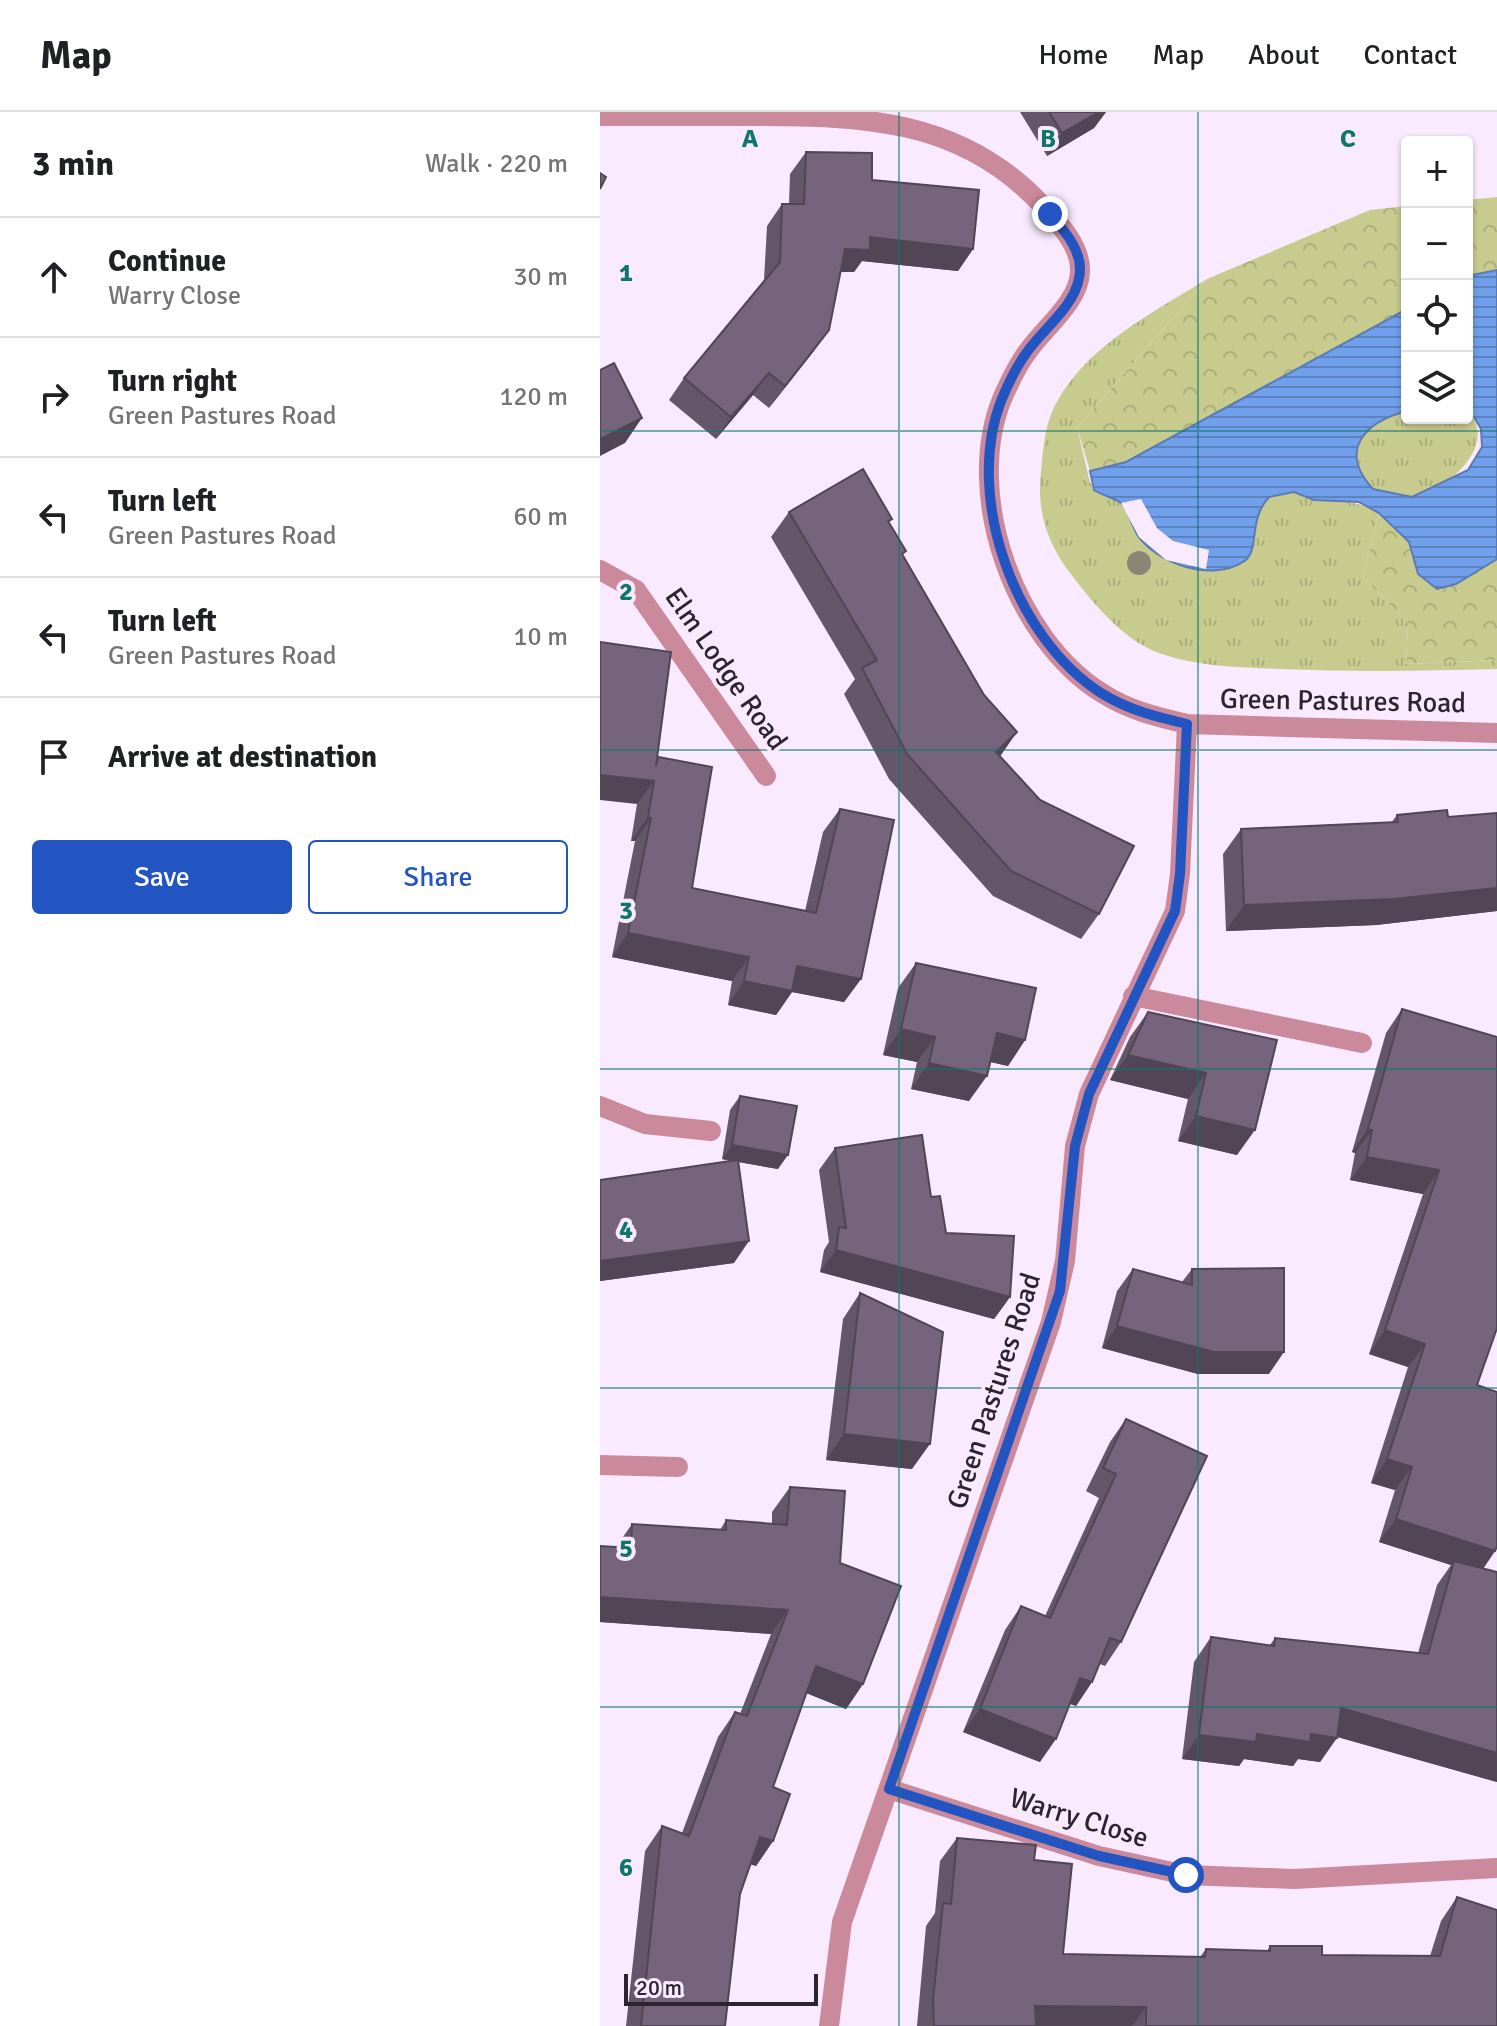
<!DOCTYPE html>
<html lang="en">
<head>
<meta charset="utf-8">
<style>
	body { margin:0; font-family:Signika,sans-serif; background:#f2f2f2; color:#202124 }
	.controls { position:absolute; right:24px; top:24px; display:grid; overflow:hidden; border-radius:8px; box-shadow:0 2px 6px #0004 }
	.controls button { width:72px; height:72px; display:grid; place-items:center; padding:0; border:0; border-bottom:2px solid #e0e0e0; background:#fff; color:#202124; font:40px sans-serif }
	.scale { position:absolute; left:24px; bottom:20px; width:194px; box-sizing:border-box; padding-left:8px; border:4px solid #2c252e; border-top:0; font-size:22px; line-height:28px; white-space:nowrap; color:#2c252e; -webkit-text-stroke:6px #f9eaff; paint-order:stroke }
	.stop { position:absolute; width:24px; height:24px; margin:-18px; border:6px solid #2255c2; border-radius:50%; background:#fff }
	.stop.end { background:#2255c2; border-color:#fff; box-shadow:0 2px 8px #0008 }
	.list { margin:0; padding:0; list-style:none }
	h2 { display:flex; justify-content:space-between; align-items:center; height:104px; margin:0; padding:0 32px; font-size:34px }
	h2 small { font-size:26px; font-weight:400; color:#757577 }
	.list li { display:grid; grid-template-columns:52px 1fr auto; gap:24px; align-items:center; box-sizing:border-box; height:120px; padding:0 32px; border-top:2px solid #e0e0e0 }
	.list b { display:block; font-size:30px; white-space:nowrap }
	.list p { margin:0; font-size:26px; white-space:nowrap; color:#757577 }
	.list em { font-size:26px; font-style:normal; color:#757577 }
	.actions { display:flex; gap:16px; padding:24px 32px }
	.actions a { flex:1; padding:18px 0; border:2px solid #2255c2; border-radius:8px; text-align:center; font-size:28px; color:#2255c2 }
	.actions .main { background:#2255c2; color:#fff }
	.icon { flex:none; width:44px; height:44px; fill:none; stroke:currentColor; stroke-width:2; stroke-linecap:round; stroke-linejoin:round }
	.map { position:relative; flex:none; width:897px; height:1914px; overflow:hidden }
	header { display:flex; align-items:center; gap:48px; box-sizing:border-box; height:112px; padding:0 40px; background:#fff; border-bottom:2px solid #e0e0e0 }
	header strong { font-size:38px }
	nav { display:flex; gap:44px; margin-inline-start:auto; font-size:28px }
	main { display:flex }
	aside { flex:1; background:#fff }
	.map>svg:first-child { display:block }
	.grass { fill:url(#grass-tufts) }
	.forest { fill:url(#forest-crowns) }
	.water { fill:url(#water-rules); stroke:#5c7bb2; stroke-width:2 }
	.pier { fill:#f9eaff }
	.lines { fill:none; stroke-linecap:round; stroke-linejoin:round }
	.minor { stroke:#cb8a9c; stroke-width:20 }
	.tree { fill:#8b8576 }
	.wall { fill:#65566a }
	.shaded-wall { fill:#524656 }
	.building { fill:#75647b; stroke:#524656; stroke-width:2 }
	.route { stroke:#2255c2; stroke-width:10 }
	.grid { fill:none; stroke:#0f766e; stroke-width:2; stroke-opacity:0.55 }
	.labels { text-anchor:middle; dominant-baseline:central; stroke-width:8; stroke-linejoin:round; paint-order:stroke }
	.street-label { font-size:28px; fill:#2c252e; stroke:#f9eaff }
	.grid-label { font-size:26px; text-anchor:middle; font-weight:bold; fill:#0f766e; stroke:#f9eaff; stroke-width:8; stroke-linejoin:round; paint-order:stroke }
</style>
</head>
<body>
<header>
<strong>Map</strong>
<nav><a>Home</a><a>Map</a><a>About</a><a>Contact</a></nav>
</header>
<main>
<aside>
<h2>3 min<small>Walk · 220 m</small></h2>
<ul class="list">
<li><svg class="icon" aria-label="ahead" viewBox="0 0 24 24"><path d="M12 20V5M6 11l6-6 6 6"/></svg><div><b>Continue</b><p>Warry Close</p></div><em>30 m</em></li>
<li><svg class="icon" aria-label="right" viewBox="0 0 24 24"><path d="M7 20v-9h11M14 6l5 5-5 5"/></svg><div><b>Turn right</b><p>Green Pastures Road</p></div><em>120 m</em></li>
<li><svg class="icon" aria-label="left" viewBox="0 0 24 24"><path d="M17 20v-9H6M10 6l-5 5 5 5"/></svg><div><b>Turn left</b><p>Green Pastures Road</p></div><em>60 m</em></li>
<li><svg class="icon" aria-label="left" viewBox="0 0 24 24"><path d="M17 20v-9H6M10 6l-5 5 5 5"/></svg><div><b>Turn left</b><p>Green Pastures Road</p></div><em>10 m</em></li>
<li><svg class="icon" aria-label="arrive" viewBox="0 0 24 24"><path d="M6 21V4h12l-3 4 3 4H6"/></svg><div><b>Arrive at destination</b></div></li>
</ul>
<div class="actions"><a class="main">Save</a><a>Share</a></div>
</aside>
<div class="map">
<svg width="897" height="1914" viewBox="0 0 897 1914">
	<defs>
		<pattern id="grass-tufts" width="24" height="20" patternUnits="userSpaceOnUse" patternTransform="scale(2)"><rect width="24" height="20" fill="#c8cb8e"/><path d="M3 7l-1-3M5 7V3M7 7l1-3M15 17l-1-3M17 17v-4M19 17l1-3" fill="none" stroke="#acae7b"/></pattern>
		<pattern id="forest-crowns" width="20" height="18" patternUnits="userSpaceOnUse" patternTransform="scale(2)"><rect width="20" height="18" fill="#c8cb8e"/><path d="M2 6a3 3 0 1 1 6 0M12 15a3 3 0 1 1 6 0" fill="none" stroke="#acae7b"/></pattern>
		<pattern id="water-rules" width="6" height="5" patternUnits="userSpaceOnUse" patternTransform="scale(2)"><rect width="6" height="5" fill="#70a0eb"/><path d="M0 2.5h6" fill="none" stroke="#5c82bf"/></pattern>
	</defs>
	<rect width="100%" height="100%" fill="#f9eaff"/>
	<path class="grass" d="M 607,167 L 477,315 L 490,371 L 521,391 L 539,425 L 596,457 L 653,436 C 656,412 658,372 694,381 C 703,382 710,387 718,388 C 742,389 758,389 779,401 L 763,465 L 808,512 L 806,552 L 897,548 L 897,557 C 824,559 752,560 679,557 C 638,555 598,555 559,541 C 527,530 497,496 477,470 C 449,436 436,403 441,359 C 443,341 444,322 450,305 C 476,239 551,202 607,167 Z
		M 807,299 L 807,306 L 867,306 L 867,302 L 871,302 C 897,338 842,382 810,385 C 797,387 784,381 773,377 C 738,339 764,310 807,299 Z"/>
	<path class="forest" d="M 897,85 L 897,158 L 867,164 L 867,88 Z
		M 807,94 L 807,197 L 526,350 L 490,359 L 477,315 L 607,167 L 770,98 Z
		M 779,401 L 809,430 L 816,456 L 856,472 L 897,447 L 897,548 L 806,552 L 808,512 L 763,465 Z"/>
	<path class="water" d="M 897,158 L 897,447 L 856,472 L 837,477 L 818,462 L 809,430 L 779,401 L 759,390 L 714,388 L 694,380 L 669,385 C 647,409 661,439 643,450 C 612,470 558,452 538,424 C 532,415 529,398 521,391 C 515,386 501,383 494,378 L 490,359 L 526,350 L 807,197 L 807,299 C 764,310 738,339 773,377 L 812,385 L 868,358 L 882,335 L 881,317 L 874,305 L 867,302 L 867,164 Z"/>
	<path class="pier" d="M 541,387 L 557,416 L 573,429 L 609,438 L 606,457 L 566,448 L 539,425 L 521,391 Z"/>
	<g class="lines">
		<path class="minor" d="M 0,4 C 50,4 101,4 151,4 C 262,4 361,6 442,93 C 458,110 481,134 480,159 C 480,189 444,216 428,239 C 417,253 409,271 402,287 C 363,383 415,527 502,581 C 528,598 557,605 587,612 L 897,621
			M 0,458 L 36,478 L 166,664
			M 533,884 L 762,931
			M 0,994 L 45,1012 L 111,1019
			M 0,1353 L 78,1355
			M 289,1677 L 499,1744 L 586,1763 L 694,1767 L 897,1756
			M 229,1914 L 242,1810 L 451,1210 L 465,1149 L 475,1034 L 489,982 L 575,799 L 580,762 L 587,612"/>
	</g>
	<circle class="tree" cx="539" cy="451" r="12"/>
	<path class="wall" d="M 420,0 L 506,0 L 494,16 L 447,44 Z
		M 206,40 L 272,68 L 373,137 L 358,159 L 262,149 L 254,160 L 240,160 L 229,218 L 213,240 L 169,296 L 153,283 L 116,327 L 69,288 L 84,266 L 164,168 L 167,114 L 182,92 L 189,92 L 190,62 Z
		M 189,400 L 292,407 L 289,411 L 303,444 L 400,644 L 499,802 L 481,827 L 393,784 L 289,667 L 244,582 L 255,567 L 171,425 Z
		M 57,646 L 92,776 L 205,799 L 223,720 L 240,697 L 261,867 L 244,890 L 192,880 L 176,903 L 128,893 L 132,869 L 12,845 L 35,729 L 31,729 L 37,692 Z
		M 897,701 L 897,799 L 776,813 L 626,819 L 623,742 L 641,717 L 791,711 L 797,703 L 848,705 Z
		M 316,851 L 425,928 L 408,954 L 390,950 L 369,989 L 311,977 L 317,950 L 283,943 L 298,876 Z
		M 802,897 L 891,923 L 877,1273 L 895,1439 L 883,1457 L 897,1670 L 737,1625 L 720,1650 L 698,1647 L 693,1654 L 644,1647 L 639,1654 L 582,1647 L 594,1550 L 611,1525 L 670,1533 L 675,1526 L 818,1541 L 837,1473 L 851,1453 L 779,1430 L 795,1378 L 771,1371 L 808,1255 L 769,1242 L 823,1082 L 750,1068 L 755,1041 L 752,1040 L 786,921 Z
		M 548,900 L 677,928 L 637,1043 L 578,1029 L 588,987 L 510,968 L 530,925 Z
		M 140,984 L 178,1057 L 138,1050 L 134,1151 L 0,1169 L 0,1068 L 130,1049 L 122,1047 L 130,998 Z
		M 235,1036 L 331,1085 L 346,1121 L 410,1185 L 394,1207 L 220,1160 L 224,1138 L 229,1130 L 219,1058 Z
		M 533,1157 L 582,1170 L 592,1157 L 669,1262 L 598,1262 L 502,1236 L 517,1179 Z
		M 260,1181 L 312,1357 L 226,1348 L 243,1207 Z
		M 526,1307 L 521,1530 L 505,1554 L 500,1552 L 492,1570 L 476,1594 L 470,1592 L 440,1650 L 363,1620 L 405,1518 L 421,1494 L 445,1504 L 499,1386 L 486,1379 L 510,1330 Z
		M 190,1375 L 240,1451 L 263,1572 L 246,1597 L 206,1581 L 173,1675 L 173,1729 L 156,1754 L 151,1752 L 140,1782 L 125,1914 L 26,1914 L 45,1739 L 62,1714 L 82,1721 L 118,1625 L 135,1600 L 140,1602 L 171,1522 L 0,1510 L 0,1434 L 16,1435 L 32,1412 L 120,1418 L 126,1408 L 172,1412 L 172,1400 Z
		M 357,1726 L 434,1748 L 463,1842 L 600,1845 L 606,1837 L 667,1839 L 670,1834 L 722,1843 L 830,1844 L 841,1809 L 857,1785 L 897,1914 L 317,1914 L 326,1814 L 335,1801 L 340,1749 Z"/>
	<path class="shaded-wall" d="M 497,0 L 506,0 L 494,16 L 447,44 L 462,21 Z
		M 270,125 L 373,137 L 358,159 L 262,149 L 254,160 L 229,160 L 245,137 Z
		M 229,218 L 213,240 L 169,296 L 185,274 Z
		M 169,261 L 153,283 L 116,327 L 131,305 Z
		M 42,306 L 25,331 L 0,344 L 0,327 Z
		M 417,620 L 399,646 L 396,640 Z
		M 0,663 L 54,669 L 37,692 L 0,688 Z
		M 48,705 L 51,706 L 35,729 L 31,729 Z
		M 897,776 L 897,799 L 776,813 L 626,819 L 644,793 Z
		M 28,821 L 149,845 L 132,869 L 12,845 Z
		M 197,854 L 261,867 L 244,890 L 192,880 L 176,903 L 128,893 L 144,869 Z
		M 301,917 L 335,925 L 317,950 L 283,943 Z
		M 397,921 L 425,928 L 408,954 L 379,947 Z
		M 528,943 L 606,961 L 588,987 L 510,968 Z
		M 329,951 L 387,964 L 369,989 L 311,977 Z
		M 596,1004 L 655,1018 L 637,1043 L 578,1029 Z
		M 768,1017 L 772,1018 L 755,1041 L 752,1040 Z
		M 132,1033 L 188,1043 L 178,1057 L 122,1047 Z
		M 767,1045 L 839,1058 L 823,1082 L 750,1068 Z
		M 149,1129 L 134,1151 L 0,1169 L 0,1149 Z
		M 236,1138 L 410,1185 L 394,1207 L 220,1160 Z
		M 517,1214 L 684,1240 L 669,1262 L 598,1262 L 502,1236 Z
		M 785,1218 L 825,1232 L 808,1255 L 769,1242 Z
		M 244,1322 L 330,1332 L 312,1357 L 226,1348 Z
		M 787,1347 L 812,1355 L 795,1378 L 771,1371 Z
		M 796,1407 L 895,1439 L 879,1462 L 854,1449 L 851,1453 L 779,1430 Z
		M 0,1485 L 188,1498 L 171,1522 L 0,1510 Z
		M 216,1554 L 263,1572 L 246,1597 L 199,1578 Z
		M 480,1566 L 492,1570 L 476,1594 L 464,1589 Z
		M 741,1596 L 897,1641 L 897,1670 L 724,1621 Z
		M 380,1597 L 456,1627 L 440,1650 L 363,1620 Z
		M 711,1622 L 737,1626 L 720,1650 L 698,1647 L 693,1654 L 644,1647 L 639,1654 L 582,1647 L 599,1623 Z
		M 160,1725 L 173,1729 L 156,1754 L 143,1750 Z
		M 435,1894 L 546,1895 L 532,1914 L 421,1914 Z"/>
	<path class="building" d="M 449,0 L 499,0 L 462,21 Z
		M 206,40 L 272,41 L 272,68 L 379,78 L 373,137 L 270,125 L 270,138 L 245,137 L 229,218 L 185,274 L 169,261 L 131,305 L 84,266 L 180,150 L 182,92 L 204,92 Z
		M 0,61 L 6,65 L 0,77 Z
		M 14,251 L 42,306 L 0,327 L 0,258 Z
		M 263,357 L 292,407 L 288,409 L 306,439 L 302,442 L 384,583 L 417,620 L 396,640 L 440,688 L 534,734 L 499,802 L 411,759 L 307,642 L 262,556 L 277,548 L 189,400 Z
		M 0,530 L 71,540 L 56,654 L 58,645 L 112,655 L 92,776 L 216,801 L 240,697 L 294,708 L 261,867 L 197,854 L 192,879 L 144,869 L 149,845 L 28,821 L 51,706 L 48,705 L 54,669 L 0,663 Z
		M 847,698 L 848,705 L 897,701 L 897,776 L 794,787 L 644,793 L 641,717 L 798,710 L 797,703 Z
		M 316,851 L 436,876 L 425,928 L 397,921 L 387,964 L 329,951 L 335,925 L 301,917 Z
		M 802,897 L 897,925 L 897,1216 L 877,1273 L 897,1280 L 897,1434 L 895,1439 L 796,1407 L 812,1355 L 787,1347 L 825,1232 L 785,1218 L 839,1058 L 767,1045 L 772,1018 L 768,1017 Z
		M 548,900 L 677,928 L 655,1018 L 596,1004 L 606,961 L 528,943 Z
		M 140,984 L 197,994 L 188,1043 L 132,1033 Z
		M 322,1023 L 331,1085 L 340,1084 L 346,1121 L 414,1124 L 410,1185 L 236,1138 L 239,1115 L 246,1116 L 235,1036 Z
		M 138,1048 L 149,1129 L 0,1149 L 0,1068 Z
		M 684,1156 L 684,1240 L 614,1240 L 517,1214 L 533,1157 L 592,1173 L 592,1157 Z
		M 260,1181 L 343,1220 L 330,1332 L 244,1322 Z
		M 526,1307 L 607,1344 L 521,1530 L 510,1526 L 492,1570 L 480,1566 L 456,1627 L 380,1597 L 421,1494 L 450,1506 L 516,1362 L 503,1356 Z
		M 190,1375 L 245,1379 L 240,1451 L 301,1474 L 263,1572 L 216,1554 L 173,1675 L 190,1682 L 173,1729 L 160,1725 L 140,1782 L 125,1914 L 41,1914 L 62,1714 L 89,1724 L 135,1600 L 147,1604 L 188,1498 L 0,1485 L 0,1434 L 31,1436 L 32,1412 L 126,1418 L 126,1408 L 187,1413 Z
		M 854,1449 L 897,1460 L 897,1641 L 741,1596 L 737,1626 L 711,1622 L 710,1630 L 657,1622 L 656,1630 L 599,1623 L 611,1525 L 674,1534 L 675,1526 L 828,1542 Z
		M 357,1726 L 436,1733 L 434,1748 L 472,1752 L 463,1842 L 605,1845 L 606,1837 L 670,1839 L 670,1834 L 722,1834 L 722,1843 L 840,1844 L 857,1785 L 897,1798 L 897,1914 L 546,1914 L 546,1895 L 435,1894 L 436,1914 L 334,1914 L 333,1888 L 343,1791 L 351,1792 Z"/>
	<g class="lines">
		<path class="route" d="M 450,102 C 465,119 485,142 479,166 C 474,195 443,217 427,240 C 416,255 408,272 401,289 C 364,385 415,526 501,581 C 528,598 557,605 587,612 L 580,762 L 575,799 L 489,982 L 475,1034 L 460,1179 L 289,1677 L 499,1744 L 586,1763"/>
	</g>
	<path class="grid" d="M 299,0 L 299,1914M 598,0 L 598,1914M 0,319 L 897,319M 0,638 L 897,638M 0,957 L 897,957M 0,1276 L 897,1276M 0,1595 L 897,1595"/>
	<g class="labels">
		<g class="street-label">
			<text transform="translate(126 557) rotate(55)">Elm Lodge Road</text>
			<text transform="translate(743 589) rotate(1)">Green Pastures Road</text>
			<text transform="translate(394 1279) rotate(-72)">Green Pastures Road</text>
			<text transform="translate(479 1706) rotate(17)">Warry Close</text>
		</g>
	</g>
	<g class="grid-label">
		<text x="150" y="35">A</text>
		<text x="448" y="35">B</text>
		<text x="748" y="35">C</text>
		<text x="26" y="169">1</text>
		<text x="26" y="488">2</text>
		<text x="26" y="807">3</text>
		<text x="26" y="1126">4</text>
		<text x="26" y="1445">5</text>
		<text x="26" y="1764">6</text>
	</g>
</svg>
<div class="controls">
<button>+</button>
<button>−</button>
<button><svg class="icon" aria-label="locate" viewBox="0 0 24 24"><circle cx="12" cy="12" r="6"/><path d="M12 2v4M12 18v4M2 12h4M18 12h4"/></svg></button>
<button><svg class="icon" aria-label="layers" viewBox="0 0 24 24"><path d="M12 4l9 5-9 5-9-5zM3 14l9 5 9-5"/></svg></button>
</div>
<div class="scale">20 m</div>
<div class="stop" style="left:586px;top:1763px"></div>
<div class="stop end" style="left:450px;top:102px"></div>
</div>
</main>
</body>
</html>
